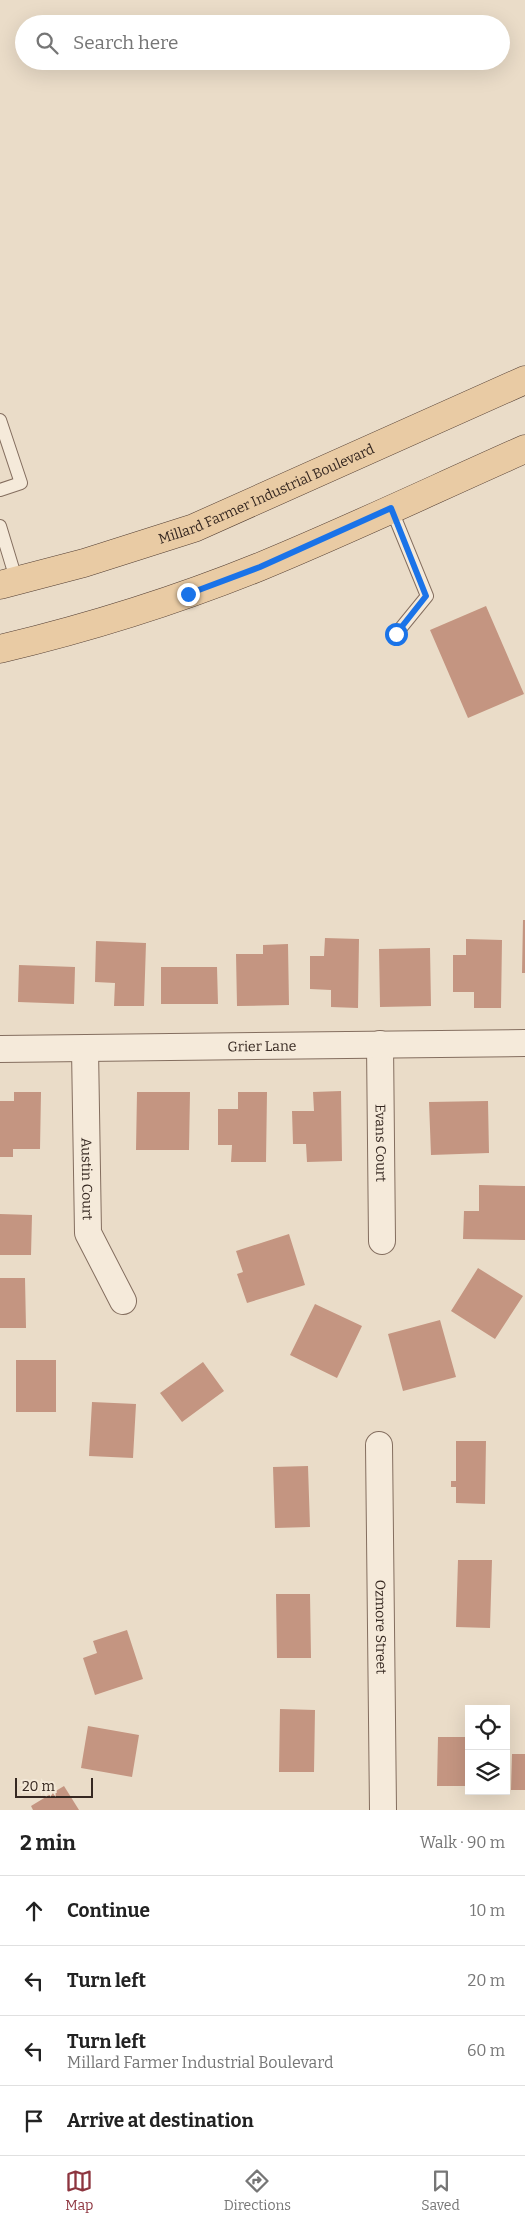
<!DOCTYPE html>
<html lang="en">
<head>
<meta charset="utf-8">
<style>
	body { margin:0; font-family:Bitter,serif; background:#f2f2f2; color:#222 }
	.controls { position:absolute; right:15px; bottom:15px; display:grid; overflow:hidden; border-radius:0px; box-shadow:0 5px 20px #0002 }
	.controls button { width:45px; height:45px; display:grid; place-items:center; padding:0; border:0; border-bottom:1px solid #e0e0e0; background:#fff; color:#222; font:25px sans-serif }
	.scale { position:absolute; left:15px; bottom:12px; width:78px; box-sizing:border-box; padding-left:5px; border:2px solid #362821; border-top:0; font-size:14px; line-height:18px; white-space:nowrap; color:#362821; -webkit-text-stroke:4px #f2e7d6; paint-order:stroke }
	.stop { position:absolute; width:15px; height:15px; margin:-11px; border:4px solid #1a73e8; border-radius:50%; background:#fff }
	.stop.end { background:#1a73e8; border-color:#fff; box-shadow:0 1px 5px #0008 }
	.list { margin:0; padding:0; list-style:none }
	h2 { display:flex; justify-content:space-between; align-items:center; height:65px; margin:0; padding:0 20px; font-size:21px }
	h2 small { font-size:16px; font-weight:400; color:#767676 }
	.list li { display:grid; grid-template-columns:32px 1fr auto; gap:15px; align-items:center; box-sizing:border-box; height:70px; padding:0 20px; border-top:1px solid #e0e0e0 }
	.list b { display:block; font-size:19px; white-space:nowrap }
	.list p { margin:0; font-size:16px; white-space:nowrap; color:#767676 }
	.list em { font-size:16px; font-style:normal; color:#767676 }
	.icon { flex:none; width:28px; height:28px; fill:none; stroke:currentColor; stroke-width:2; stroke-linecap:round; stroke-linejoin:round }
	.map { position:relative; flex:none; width:525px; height:1810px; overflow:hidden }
	.search { position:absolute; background:#fff; box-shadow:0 5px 20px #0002; left:15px; right:15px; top:15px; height:55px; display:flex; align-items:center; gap:12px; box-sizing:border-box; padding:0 18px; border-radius:28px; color:#767676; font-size:19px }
	.sheet { height:345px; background:#fff }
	nav { display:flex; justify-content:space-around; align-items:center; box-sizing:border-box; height:70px; border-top:1px solid #e0e0e0; background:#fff; font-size:14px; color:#767676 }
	nav a { display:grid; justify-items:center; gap:2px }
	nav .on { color:#8d353f }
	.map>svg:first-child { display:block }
	.building { fill:#c49581 }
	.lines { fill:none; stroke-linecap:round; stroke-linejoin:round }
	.service-casing { stroke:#846e5f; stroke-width:14 }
	.minor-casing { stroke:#846e5f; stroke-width:28 }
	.primary-casing { stroke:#523d32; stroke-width:29 }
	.service { stroke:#f5eada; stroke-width:12 }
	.minor { stroke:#f5eada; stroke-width:26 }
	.primary { stroke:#e9cba4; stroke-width:28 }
	.route { stroke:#1a73e8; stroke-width:6 }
	.labels { text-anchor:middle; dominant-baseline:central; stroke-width:4; stroke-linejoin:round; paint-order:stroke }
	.street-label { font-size:14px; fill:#362821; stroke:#f2e7d6 }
</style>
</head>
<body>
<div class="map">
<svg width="525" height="1810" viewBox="0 0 525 1810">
	<rect width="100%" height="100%" fill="#eadcc8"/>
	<path class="building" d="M 486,606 L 524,694 L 468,718 L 430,630 Z
		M 523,920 L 525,920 L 525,973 L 522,973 Z
		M 325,938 L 359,939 L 358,1008 L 331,1007 L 331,990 L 310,989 L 310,956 L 324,956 Z
		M 466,939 L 502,940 L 501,1008 L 474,1008 L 474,992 L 453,992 L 453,955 L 466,955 Z
		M 96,941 L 146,943 L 144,1006 L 114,1006 L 115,983 L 95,982 Z
		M 288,944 L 289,1005 L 237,1006 L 236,954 L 263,954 L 263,945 Z
		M 430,948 L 431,1006 L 380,1007 L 379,949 Z
		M 19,965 L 75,967 L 74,1004 L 18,1002 Z
		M 161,967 L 217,967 L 218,1004 L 161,1004 Z
		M 341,1091 L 342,1161 L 307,1162 L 306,1144 L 293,1144 L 292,1111 L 314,1111 L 313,1092 Z
		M 14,1092 L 41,1092 L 40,1149 L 13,1149 L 13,1157 L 0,1157 L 0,1101 L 14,1101 Z
		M 137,1092 L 190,1092 L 189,1150 L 136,1150 Z
		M 238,1092 L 267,1092 L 266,1162 L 231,1162 L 232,1145 L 218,1145 L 218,1109 L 238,1109 Z
		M 488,1101 L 489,1153 L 431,1155 L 429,1102 Z
		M 479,1185 L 525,1186 L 525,1240 L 463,1239 L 464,1211 L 479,1211 Z
		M 0,1214 L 32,1215 L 31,1255 L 0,1255 Z
		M 289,1234 L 305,1285 L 247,1303 L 237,1274 L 243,1272 L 236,1251 Z
		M 478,1268 L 523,1296 L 495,1339 L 451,1311 Z
		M 0,1278 L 25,1278 L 26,1328 L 0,1328 Z
		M 315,1304 L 362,1326 L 337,1378 L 290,1355 Z
		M 440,1320 L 456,1377 L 403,1391 L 388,1334 Z
		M 16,1360 L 56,1360 L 56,1412 L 16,1412 Z
		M 203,1362 L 224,1391 L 182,1422 L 160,1393 Z
		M 92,1402 L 136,1404 L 133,1458 L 89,1456 Z
		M 456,1441 L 486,1441 L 485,1504 L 456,1503 L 456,1487 L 451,1487 L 451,1481 L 456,1481 Z
		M 308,1466 L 310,1527 L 275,1528 L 273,1467 Z
		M 458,1560 L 492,1560 L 490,1628 L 456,1627 Z
		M 276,1594 L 310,1594 L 311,1658 L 277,1658 Z
		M 127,1630 L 143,1679 L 95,1695 L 83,1658 L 97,1653 L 93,1641 Z
		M 280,1709 L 315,1710 L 314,1772 L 279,1772 Z
		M 88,1726 L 139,1735 L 132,1777 L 81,1768 Z
		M 438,1737 L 469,1737 L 469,1786 L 437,1786 Z
		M 512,1754 L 525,1754 L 525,1790 L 511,1790 Z
		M 64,1786 L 79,1810 L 33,1810 L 31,1806 Z"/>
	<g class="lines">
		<g class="service-casing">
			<path id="service" d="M 0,420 L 21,483 L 0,490
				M 391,508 L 427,596 L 396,634
				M 0,526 L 17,582"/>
		</g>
		<g class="minor-casing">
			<g id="minor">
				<path id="s1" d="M 380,1044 L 382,1241"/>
				<path id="s2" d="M 0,1049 L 525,1043"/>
				<path id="s3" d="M 85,1049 L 88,1233 L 123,1301"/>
				<path id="s4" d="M 379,1445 L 383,1810"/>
			</g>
		</g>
		<g class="primary-casing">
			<g id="primary">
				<path id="s5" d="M 0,585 L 84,563 L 194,528 L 525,380"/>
				<path d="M 0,649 C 88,628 175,601 259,567 C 349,530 437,488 525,449"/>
			</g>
		</g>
		<use href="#service" class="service"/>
		<use href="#minor" class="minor"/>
		<use href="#primary" class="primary"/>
	</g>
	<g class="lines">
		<path class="route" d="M 188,594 L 260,567 L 391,508 L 426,596 L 396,634"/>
	</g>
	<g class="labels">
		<g class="street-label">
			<text stroke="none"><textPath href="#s5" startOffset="282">Millard Farmer Industrial Boulevard</textPath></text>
			<text stroke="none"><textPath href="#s2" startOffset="262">Grier Lane</textPath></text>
			<text stroke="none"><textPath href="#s1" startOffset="99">Evans Court</textPath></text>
			<text stroke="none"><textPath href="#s3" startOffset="130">Austin Court</textPath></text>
			<text stroke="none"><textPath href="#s4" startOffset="182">Ozmore Street</textPath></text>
		</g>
	</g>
</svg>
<div class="controls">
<button><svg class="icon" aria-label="locate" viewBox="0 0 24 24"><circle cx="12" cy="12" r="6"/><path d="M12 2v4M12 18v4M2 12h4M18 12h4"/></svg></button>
<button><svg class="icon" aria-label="layers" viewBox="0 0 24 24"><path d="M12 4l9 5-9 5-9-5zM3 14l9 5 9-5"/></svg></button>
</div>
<div class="scale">20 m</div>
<div class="stop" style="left:396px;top:634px"></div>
<div class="stop end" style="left:188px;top:594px"></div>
<div class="search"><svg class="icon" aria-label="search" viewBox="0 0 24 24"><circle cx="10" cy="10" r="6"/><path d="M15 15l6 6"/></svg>Search here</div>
</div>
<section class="sheet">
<h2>2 min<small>Walk · 90 m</small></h2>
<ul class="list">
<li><svg class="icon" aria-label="ahead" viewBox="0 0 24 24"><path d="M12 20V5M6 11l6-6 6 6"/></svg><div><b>Continue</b></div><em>10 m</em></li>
<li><svg class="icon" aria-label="left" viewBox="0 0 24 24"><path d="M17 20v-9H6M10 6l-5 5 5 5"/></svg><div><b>Turn left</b></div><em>20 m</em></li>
<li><svg class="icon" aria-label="left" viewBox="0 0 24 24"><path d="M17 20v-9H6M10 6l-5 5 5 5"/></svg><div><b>Turn left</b><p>Millard Farmer Industrial Boulevard</p></div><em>60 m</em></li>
<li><svg class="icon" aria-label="arrive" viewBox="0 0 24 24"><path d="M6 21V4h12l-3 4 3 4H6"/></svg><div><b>Arrive at destination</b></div></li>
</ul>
</section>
<nav>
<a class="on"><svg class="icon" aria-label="map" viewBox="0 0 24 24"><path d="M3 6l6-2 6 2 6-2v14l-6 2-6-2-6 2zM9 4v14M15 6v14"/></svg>Map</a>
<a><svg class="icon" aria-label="directions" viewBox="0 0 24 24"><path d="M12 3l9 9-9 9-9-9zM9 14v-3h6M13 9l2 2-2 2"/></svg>Directions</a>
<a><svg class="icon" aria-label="saved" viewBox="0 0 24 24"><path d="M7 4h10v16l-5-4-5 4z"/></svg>Saved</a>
</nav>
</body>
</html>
